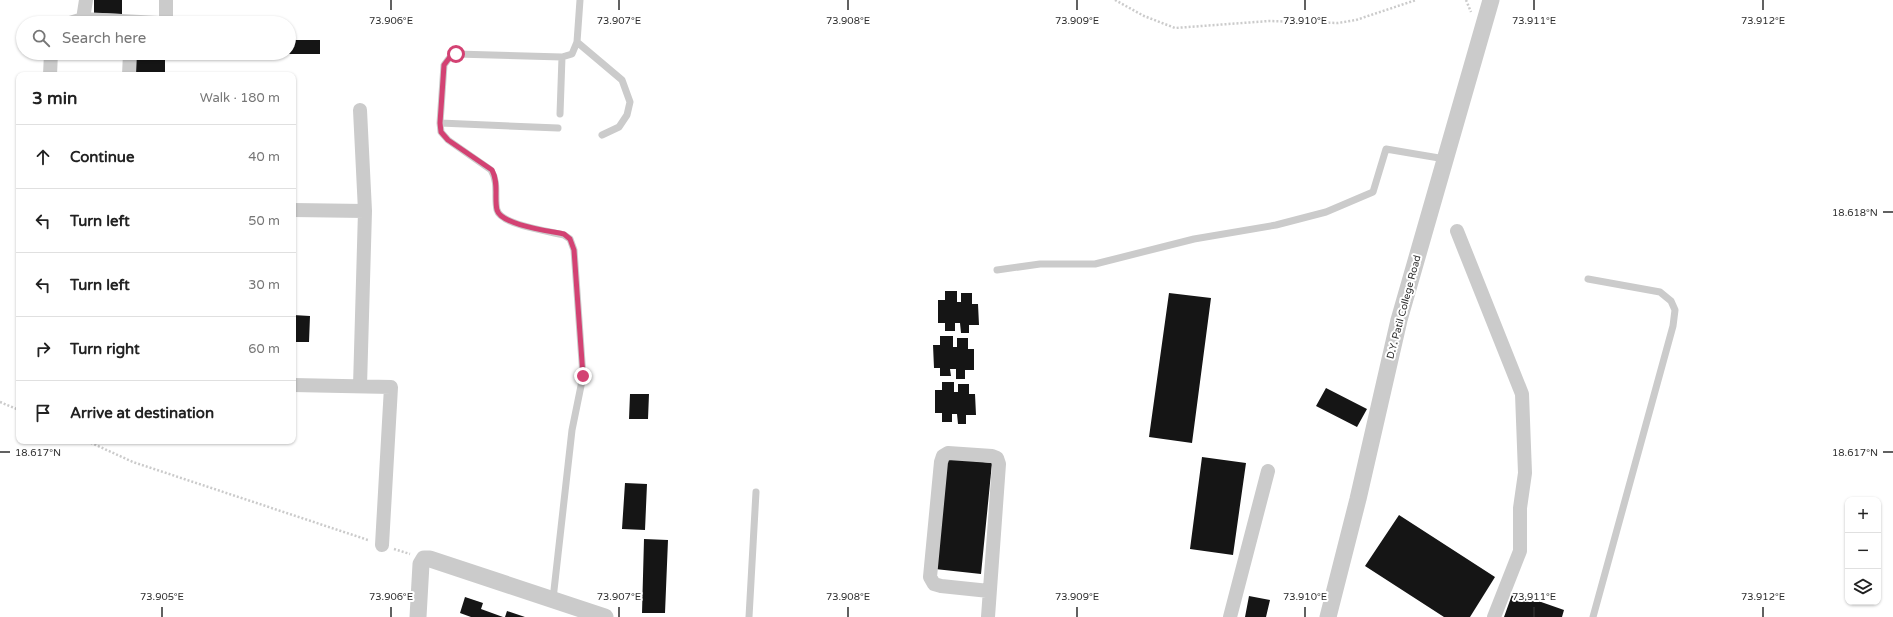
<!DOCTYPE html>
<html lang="en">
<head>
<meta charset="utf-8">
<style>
	body { margin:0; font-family:"Varela Round",sans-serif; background:#f2f2f2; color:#222 }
	.controls { position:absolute; right:12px; bottom:12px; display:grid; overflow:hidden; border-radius:8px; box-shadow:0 1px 3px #0004 }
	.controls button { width:36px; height:36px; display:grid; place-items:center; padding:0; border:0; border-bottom:1px solid #e0e0e0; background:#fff; color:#222; font:20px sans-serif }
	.stop { position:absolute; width:12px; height:12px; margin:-9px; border:3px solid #d34273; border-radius:50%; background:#fff }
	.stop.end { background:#d34273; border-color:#fff; box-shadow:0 1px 4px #0008 }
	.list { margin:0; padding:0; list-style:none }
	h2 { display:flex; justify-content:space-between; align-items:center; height:52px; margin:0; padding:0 16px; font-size:17px }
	h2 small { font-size:13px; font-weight:400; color:#767676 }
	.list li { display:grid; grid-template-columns:26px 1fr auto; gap:12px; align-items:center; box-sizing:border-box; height:64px; padding:0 16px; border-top:1px solid #e0e0e0 }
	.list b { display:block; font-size:15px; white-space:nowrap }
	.list em { font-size:13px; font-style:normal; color:#767676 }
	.icon { flex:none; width:22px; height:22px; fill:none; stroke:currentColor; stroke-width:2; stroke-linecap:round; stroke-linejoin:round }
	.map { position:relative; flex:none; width:1893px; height:617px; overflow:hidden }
	.search { position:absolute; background:#fff; box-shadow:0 1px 3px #0004; left:16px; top:16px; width:280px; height:44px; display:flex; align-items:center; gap:10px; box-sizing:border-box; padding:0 14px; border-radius:22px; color:#767676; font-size:15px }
	.panel { position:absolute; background:#fff; box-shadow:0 1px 3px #0004; left:16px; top:72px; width:280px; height:372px; border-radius:8px }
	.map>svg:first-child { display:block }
	.building { fill:#151515 }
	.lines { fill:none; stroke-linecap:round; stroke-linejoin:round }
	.path { stroke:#cbcbcb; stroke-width:2.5; stroke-dasharray:2 2; stroke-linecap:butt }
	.service { stroke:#cbcbcb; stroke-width:7 }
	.minor { stroke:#cbcbcb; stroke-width:14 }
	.tertiary { stroke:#cbcbcb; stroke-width:17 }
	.route { stroke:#d34273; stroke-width:5 }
	.ticks { fill:none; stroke:#2e2e2e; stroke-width:1.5 }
	.labels { text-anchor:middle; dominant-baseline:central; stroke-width:4; stroke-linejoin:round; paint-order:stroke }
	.street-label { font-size:10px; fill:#2e2e2e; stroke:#fff }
	.ticks-label { font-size:10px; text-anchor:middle; fill:#2e2e2e; stroke:#fff; stroke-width:4; stroke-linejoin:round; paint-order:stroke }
</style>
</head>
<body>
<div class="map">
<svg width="1893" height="617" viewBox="0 0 1893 617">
	<rect width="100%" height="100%" fill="#fff"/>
	<path class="building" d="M 94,0 L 122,0 L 122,14 L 94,13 Z
		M 289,40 L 320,40 L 320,54 L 289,54 Z
		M 133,53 L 165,53 L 165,75 L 133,75 Z
		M 945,291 L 957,291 L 957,302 L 961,302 L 961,293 L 972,293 L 972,304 L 978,304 L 979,325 L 969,325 L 969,333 L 961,333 L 960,323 L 955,323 L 955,331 L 945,331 L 945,323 L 938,323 L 938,300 L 945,300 Z
		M 1169,293 L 1211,298 L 1192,443 L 1149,437 Z
		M 293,315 L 310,316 L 309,342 L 293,342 Z
		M 940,336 L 953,336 L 953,347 L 957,347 L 957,338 L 968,338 L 968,349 L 974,349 L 974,370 L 965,370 L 965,379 L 956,379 L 956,369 L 950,369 L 951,376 L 940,376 L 940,368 L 934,368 L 933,345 L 940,345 Z
		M 942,382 L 954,382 L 954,392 L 958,392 L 958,384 L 969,384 L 969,394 L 975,394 L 976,415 L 966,415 L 966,424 L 958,424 L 957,414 L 952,414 L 952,422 L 942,422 L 942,413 L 935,413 L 935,390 L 942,390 Z
		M 1326,388 L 1367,409 L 1357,427 L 1316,406 Z
		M 630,394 L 649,394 L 648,419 L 629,419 Z
		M 1202,457 L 1246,463 L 1233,555 L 1190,549 Z
		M 946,458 L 992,463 L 981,574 L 935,569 Z
		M 625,483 L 647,484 L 645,530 L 622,529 Z
		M 1399,515 L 1495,577 L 1470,617 L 1444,617 L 1365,566 Z
		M 644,539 L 668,540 L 665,613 L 642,613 Z
		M 1513,592 L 1564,610 L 1562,617 L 1504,617 Z
		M 1249,596 L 1270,600 L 1266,617 L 1245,617 Z
		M 465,597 L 483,603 L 481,609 L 503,617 L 471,617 L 460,613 Z
		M 507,611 L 525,617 L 505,617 Z"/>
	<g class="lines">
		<path class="path" d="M 1115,0 L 1144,16 L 1175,28 L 1269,21 L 1338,23 L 1356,20 L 1416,0
			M 1466,0 L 1471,12
			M 0,402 L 19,410
			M 87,441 L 133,462 L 368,540
			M 394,549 L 410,554"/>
		<path class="service" d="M 577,42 L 622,80 L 630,102 L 627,115 L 619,127 L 602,135
			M 560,114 L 562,57
			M 440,123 L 558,128
			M 997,270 L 1040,264 L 1095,264 L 1194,239 L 1276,225 L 1326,212 L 1373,192 L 1386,149 L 1445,159
			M 1588,279 L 1660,292 L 1671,301 L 1675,310 L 1673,326 L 1593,617
			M 553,599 L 572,430 L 583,376 L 574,250 L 570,239 L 564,235 C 549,231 501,225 497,210 C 494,197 499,183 491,170 L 448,140 L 441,132 L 440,123 L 444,65 L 450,57 L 456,54 L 562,57 L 572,54 L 577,42 L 580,0
			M 749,617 L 756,492"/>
		<path class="minor" d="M 83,19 L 86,0
			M 70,23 L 83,19 L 159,23
			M 162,23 L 166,19 L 166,0
			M 50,75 L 51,53
			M 129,75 L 130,53
			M 360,110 L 365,211
			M 293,210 L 365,211 L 360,386
			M 1457,231 L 1522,394 L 1525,473 L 1520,508 L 1520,551 L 1494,617
			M 293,385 L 391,387 L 382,545
			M 988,617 L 999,464 L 997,458 L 992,456 L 948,453 L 943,456 L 941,462 L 930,577 L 934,584 L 941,586 L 989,591
			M 1230,617 L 1268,471"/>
		<path class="tertiary" d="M 418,617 L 421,564 L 424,559 L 430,559 L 605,617
			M 1328,617 L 1358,499 L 1399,320 L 1491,0"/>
	</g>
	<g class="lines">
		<path class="route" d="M 456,54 L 450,57 L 444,65 L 440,123 L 441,132 L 448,140 L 492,170 C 499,183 494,197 497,210 C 501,225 550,231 564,234 L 570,239 L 574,250 L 583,376"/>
	</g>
	<path class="ticks" d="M 391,0 L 391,10M 619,0 L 619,10M 848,0 L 848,10M 1077,0 L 1077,10M 1305,0 L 1305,10M 1534,0 L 1534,10M 1763,0 L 1763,10M 1883,212 L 1893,212M 0,452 L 10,452M 1883,452 L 1893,452M 162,607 L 162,617M 391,607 L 391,617M 619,607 L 619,617M 848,607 L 848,617M 1077,607 L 1077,617M 1305,607 L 1305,617M 1534,607 L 1534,617M 1763,607 L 1763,617"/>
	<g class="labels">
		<g class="street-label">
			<text transform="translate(1404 307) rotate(-75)">D.Y. Patil College Road</text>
		</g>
	</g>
	<g class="ticks-label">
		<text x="391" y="24">73.906°E</text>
		<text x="619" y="24">73.907°E</text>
		<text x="848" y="24">73.908°E</text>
		<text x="1077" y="24">73.909°E</text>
		<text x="1305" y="24">73.910°E</text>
		<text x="1534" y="24">73.911°E</text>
		<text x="1763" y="24">73.912°E</text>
		<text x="1855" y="216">18.618°N</text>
		<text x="38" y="456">18.617°N</text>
		<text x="1855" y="456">18.617°N</text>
		<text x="162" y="600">73.905°E</text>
		<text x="391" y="600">73.906°E</text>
		<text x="619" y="600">73.907°E</text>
		<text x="848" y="600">73.908°E</text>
		<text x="1077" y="600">73.909°E</text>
		<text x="1305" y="600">73.910°E</text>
		<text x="1534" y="600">73.911°E</text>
		<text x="1763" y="600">73.912°E</text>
	</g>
</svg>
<div class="controls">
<button>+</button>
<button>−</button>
<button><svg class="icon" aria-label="layers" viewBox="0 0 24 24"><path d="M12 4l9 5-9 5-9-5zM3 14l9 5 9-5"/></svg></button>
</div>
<div class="stop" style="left:456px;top:54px"></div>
<div class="stop end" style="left:583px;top:376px"></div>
<div class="search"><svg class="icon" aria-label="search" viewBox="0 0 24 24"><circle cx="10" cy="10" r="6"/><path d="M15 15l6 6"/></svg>Search here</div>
<section class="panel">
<h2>3 min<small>Walk · 180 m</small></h2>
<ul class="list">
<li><svg class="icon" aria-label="ahead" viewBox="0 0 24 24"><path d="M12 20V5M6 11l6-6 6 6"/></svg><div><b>Continue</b></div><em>40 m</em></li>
<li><svg class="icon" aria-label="left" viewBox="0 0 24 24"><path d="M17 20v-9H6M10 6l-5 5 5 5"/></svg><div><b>Turn left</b></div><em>50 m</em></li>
<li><svg class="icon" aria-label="left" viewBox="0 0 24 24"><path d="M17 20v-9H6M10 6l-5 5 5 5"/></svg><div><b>Turn left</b></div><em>30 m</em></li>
<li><svg class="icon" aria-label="right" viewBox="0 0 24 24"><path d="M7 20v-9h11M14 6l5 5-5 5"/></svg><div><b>Turn right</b></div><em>60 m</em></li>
<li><svg class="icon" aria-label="arrive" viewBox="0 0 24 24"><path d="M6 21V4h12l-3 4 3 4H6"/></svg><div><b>Arrive at destination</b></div></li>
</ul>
</section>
</div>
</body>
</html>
